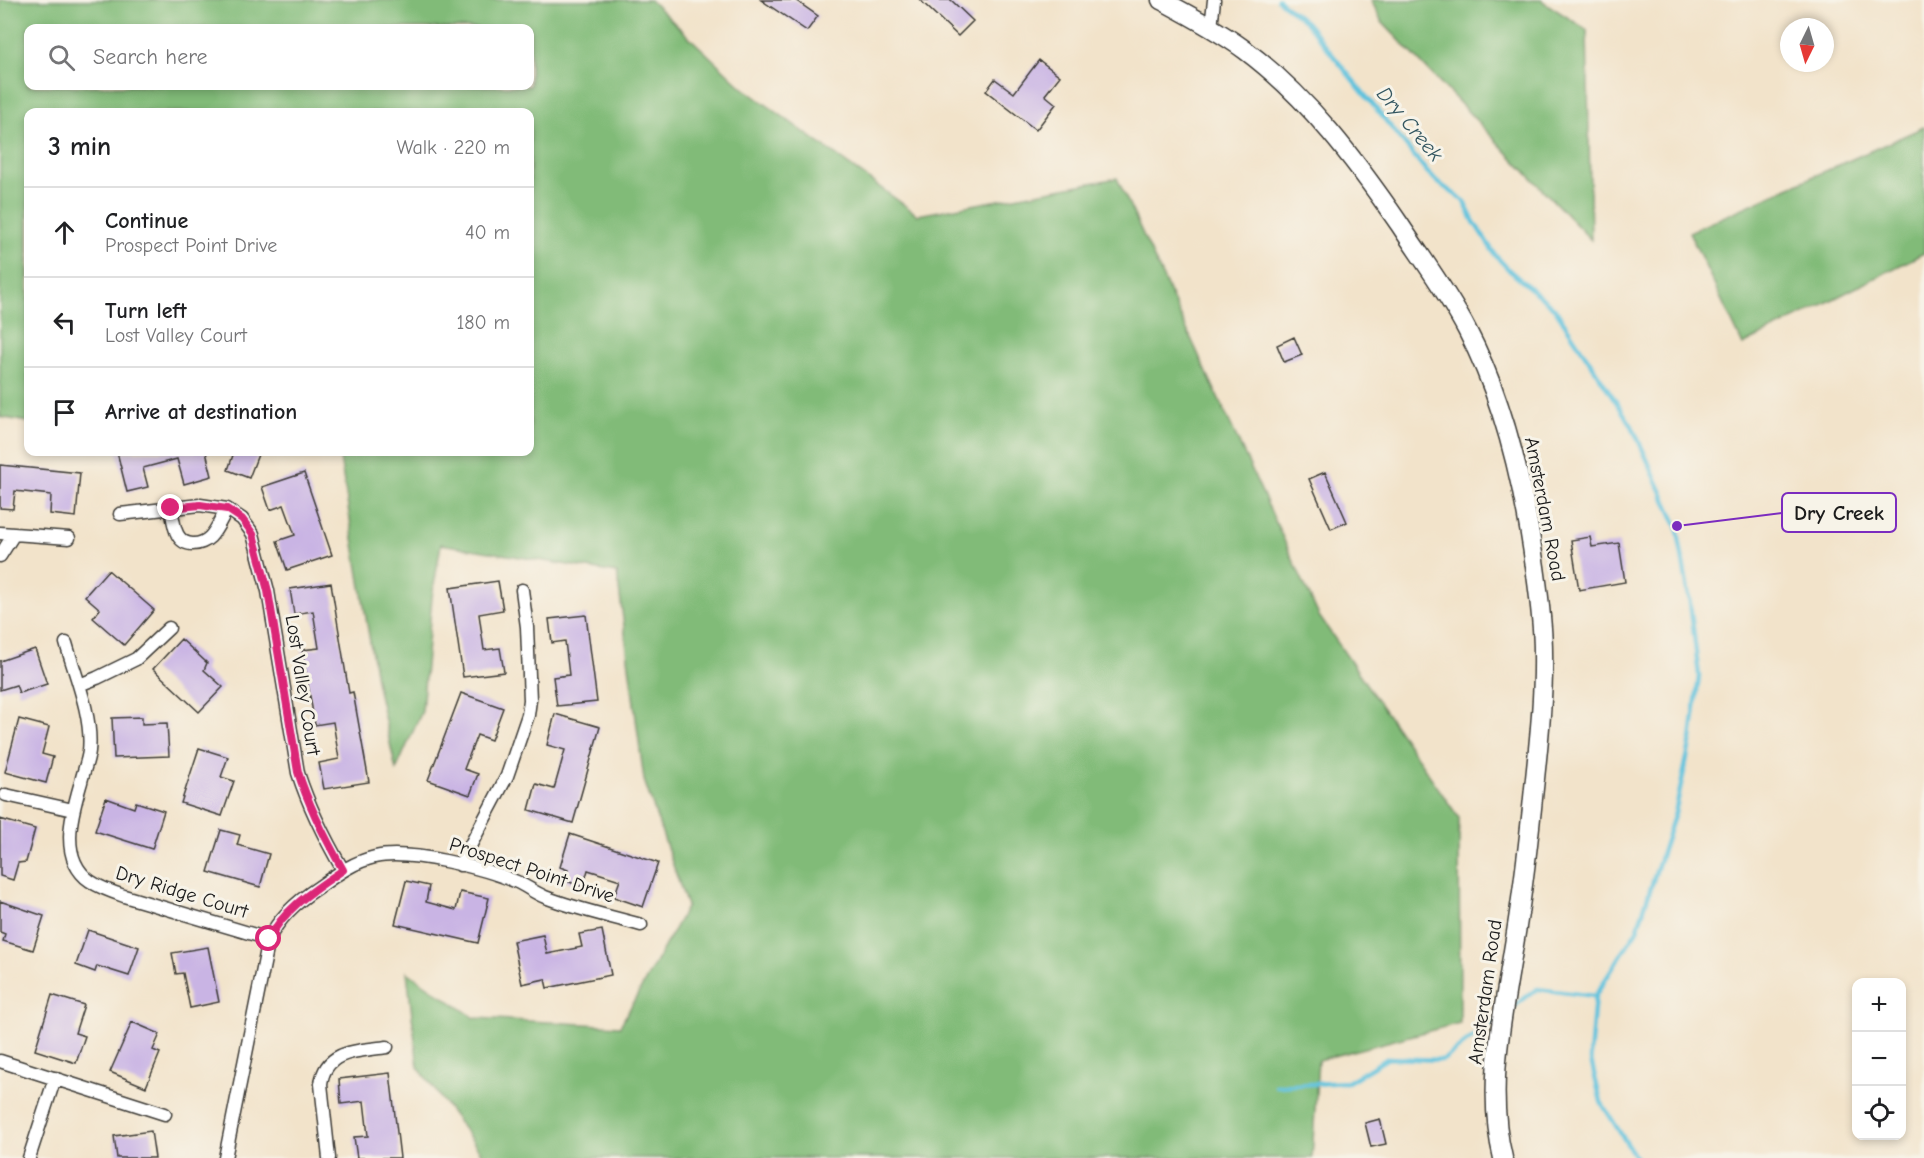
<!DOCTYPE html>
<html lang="en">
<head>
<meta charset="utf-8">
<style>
	body { margin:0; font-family:"Comic Neue",sans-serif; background:#f2f2f2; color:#202124 }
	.controls { position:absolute; right:18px; bottom:18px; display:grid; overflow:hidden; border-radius:12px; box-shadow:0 3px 9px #0003 }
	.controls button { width:54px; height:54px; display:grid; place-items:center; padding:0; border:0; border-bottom:2px solid #e0e0e0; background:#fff; color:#202124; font:30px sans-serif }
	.compass { position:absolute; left:1780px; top:18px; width:54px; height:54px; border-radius:50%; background:#fff; box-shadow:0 3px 9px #0003; rotate:185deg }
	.stop { position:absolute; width:18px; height:18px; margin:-14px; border:4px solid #db2777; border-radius:50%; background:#fff }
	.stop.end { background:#db2777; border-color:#fff; box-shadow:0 2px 6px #0008 }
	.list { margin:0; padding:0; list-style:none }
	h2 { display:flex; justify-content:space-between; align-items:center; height:78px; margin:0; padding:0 24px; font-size:26px }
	h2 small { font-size:20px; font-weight:400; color:#757577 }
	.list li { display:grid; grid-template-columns:39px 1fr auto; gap:18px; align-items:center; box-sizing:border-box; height:90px; padding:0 24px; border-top:2px solid #e0e0e0 }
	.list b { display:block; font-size:22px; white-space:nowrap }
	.list p { margin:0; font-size:20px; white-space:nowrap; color:#757577 }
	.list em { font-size:20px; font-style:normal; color:#757577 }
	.icon { flex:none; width:33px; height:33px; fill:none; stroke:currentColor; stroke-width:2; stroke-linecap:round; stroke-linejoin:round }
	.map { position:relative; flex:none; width:1924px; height:1158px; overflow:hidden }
	.search { position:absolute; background:#fff; box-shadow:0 3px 9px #0003; left:24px; top:24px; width:510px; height:66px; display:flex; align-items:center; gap:15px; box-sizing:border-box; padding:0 21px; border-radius:12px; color:#757577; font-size:22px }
	.panel { position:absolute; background:#fff; box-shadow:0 3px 9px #0003; left:24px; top:108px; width:510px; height:348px; border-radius:12px }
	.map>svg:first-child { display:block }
	.forest { fill:#81bb78; stroke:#4e6c4a; stroke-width:1.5; fill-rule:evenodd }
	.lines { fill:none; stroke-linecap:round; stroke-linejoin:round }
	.stream { stroke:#5fc2dd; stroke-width:4.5 }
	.building { fill:#c9b4e4 }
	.minor-casing { stroke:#3c3a36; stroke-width:15 }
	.secondary-casing { stroke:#3c3a36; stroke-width:21 }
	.minor { stroke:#fff; stroke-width:12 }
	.secondary { stroke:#fff; stroke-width:18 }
	.route { stroke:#db2777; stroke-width:8 }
	.labels { text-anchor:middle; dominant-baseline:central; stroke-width:6; stroke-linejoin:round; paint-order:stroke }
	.street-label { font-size:20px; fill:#1c1c1c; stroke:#f7f3e8 }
	.water-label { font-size:21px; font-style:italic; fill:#335660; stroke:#f7f3e8 }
	.leader { fill:none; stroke:#7b2cbf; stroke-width:2 }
	.callout-dot { fill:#7b2cbf; stroke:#f7f3e8; stroke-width:2 }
	.callout { fill:#f7f3e8; stroke:#7b2cbf; stroke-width:2 }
	.callout-label { font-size:21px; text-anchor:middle; font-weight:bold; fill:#1c1c1c }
</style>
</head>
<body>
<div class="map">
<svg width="1924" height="1158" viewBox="0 0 1924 1158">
	<rect width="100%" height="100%" fill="#f7f3e8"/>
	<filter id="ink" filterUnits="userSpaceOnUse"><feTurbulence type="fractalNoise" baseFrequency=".0167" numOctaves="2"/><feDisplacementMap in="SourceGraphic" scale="12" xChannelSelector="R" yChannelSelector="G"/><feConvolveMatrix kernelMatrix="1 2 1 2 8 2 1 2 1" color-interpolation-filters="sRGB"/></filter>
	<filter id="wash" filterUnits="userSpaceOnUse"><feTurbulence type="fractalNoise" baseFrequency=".008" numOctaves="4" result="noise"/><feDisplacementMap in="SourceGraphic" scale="24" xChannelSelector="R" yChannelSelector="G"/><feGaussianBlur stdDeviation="1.35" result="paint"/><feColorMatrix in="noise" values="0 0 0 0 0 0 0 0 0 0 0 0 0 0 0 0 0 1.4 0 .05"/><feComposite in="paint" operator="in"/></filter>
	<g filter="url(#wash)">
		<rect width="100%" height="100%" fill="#f2e3ca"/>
		<path class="forest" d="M 0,0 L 650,0 L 742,87 L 918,215 L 1117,178 L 1319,616 L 1459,818 L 1460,1023 L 1318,1060 L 1312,1158 L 485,1158 L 418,1067 L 407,972 L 475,1018 L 620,1026 L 687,906 L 644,780 L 617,573 L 441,544 L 432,597 L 422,711 L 396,770 L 377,685 L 339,452 L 530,452 L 530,112 L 28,112 L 28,422 L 0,417 ZM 530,28 L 530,86 L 28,86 L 28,28 Z
			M 1371,0 L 1541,0 L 1587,30 L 1591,240 L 1382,22 Z
			M 1924,127 L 1924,253 L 1743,345 L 1689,232 Z"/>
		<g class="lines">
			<path class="stream" d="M 1278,0 L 1306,22 L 1428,173 L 1440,184 L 1463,200 L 1474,222 L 1496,256 L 1510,271 L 1555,309 L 1632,426 L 1677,526 L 1690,603 L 1699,676 L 1691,739 L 1675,813 L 1637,930 L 1595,996 L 1590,1056 L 1601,1102 L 1636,1158
				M 1509,1010 L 1537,989 L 1595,996
				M 1276,1086 L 1348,1082 L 1388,1058 L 1443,1060 L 1495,1020"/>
		</g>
		<g id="blocks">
			<path class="building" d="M 761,0 L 795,0 L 818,16 L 807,31 Z
				M 920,0 L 951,0 L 973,21 L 958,36 Z
				M 1039,60 L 1060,76 L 1045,95 L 1056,104 L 1036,130 L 986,91 L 995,79 L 1014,93 Z
				M 1294,337 L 1302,355 L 1284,362 L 1277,345 Z
				M 117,452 L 206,452 L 212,476 L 184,484 L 177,459 L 143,468 L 148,487 L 127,492 Z
				M 234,452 L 259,452 L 249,478 L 228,470 Z
				M 0,465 L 80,473 L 76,517 L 50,514 L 51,495 L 15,491 L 13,509 L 0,508 Z
				M 1325,472 L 1347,522 L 1331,529 L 1309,479 Z
				M 304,473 L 332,555 L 287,570 L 277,541 L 295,535 L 284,505 L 270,510 L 262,487 Z
				M 1590,537 L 1592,547 L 1619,543 L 1625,582 L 1579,590 L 1571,540 Z
				M 108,570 L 154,610 L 124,645 L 93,618 L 100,609 L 85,596 Z
				M 498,581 L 503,610 L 479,614 L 484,650 L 500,648 L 504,672 L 463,677 L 450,588 Z
				M 331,583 L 349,693 L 353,692 L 369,782 L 324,789 L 319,763 L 339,759 L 333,722 L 315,725 L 302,650 L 319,648 L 313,611 L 294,614 L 290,589 Z
				M 586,615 L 597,702 L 557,706 L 553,677 L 569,675 L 565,641 L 552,643 L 549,619 Z
				M 181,639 L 207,663 L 204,670 L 223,687 L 199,712 L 153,669 Z
				M 35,649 L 47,684 L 19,693 L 16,685 L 0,690 L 0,661 Z
				M 461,693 L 503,708 L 491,740 L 477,735 L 464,769 L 478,774 L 470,795 L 428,780 Z
				M 555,714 L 600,727 L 573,823 L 529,810 L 536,784 L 554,789 L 565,750 L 547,745 Z
				M 142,717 L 142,724 L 167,723 L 169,756 L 114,758 L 112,718 Z
				M 19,719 L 49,727 L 42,754 L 53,757 L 46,783 L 5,772 Z
				M 199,748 L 228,757 L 221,777 L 234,781 L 222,816 L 181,803 Z
				M 106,798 L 134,808 L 136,802 L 164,811 L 152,849 L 95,831 Z
				M 0,819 L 35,829 L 26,862 L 18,863 L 13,880 L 0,876 Z
				M 221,830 L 240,835 L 237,845 L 269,854 L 260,887 L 208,872 Z
				M 570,834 L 658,863 L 643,907 L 614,897 L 620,880 L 588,870 L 583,887 L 564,880 L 568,870 L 560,867 Z
				M 406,881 L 429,886 L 426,902 L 456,910 L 460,892 L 489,898 L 478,943 L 395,924 Z
				M 0,901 L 44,916 L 33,950 L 3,941 L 5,934 L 0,932 Z
				M 88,930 L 139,947 L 129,976 L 97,966 L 95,972 L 76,965 Z
				M 602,930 L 611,975 L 547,988 L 545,979 L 522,984 L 513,941 L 543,935 L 547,954 L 582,947 L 579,934 Z
				M 208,947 L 219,1002 L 190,1008 L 183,973 L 176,974 L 172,953 Z
				M 52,995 L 84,1005 L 75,1033 L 85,1036 L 76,1063 L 35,1050 Z
				M 132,1022 L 160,1034 L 153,1050 L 160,1053 L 146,1087 L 110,1072 Z
				M 390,1073 L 400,1158 L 357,1158 L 354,1137 L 368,1136 L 364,1101 L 341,1104 L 339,1079 Z
				M 1380,1119 L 1386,1144 L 1371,1147 L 1365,1123 Z
				M 151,1131 L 155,1158 L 117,1158 L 114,1136 Z"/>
		</g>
	</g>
	<g filter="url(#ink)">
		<use href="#blocks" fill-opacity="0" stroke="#3c3a36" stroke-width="1.5"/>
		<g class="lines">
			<g class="minor-casing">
				<path id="minor" d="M 1211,28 L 1214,0
					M 171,508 C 174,522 174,544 193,544 C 199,544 206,541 210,537 C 217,530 222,517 227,509
					M 120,514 L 200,505 L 227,509 L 242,519 L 253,534 L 268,591 L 298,773 C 309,807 325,839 343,870
					M 0,533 L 69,538
					M 0,556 L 14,534
					M 66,643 C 75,675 93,717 89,751 C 88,761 83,772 81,782 C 72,813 58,858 90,881 C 100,888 112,892 124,896 L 269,939
					M 79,685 L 97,678 L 136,659 L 169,628
					M 6,795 L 73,810
					M 460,865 L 507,776 L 528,715 L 530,700 L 527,627 L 522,590
					M 0,1061 L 165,1114
					M 29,1158 L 55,1078
					M 225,1158 L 269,939 C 279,917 299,900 319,887 C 336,875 353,862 375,857 C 408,849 485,868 517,882 C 526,886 535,893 545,897 C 576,909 609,916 641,925
					M 329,1158 L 321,1084 C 325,1049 360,1051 387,1047"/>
			</g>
			<g class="secondary-casing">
				<path id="secondary" d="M 1161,0 C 1189,15 1219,31 1245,50 C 1308,97 1356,161 1400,225 C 1423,260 1448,293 1467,330 C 1505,402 1524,487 1535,567 C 1539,596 1543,623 1543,652 C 1544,704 1537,757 1532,808 C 1527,856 1521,904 1513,951 C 1502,1019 1486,1090 1503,1158"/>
			</g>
			<use href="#minor" class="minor"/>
			<use href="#secondary" class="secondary"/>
		</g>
	</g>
	<g class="lines" filter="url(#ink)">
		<path class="route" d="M 171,508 L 200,505 L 227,509 L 242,519 L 253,534 L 268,591 L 298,772 C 309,807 325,838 343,870 C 316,889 284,908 269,939"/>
	</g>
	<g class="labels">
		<g class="street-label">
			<text transform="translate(1545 509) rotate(79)">Amsterdam Road</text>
			<text transform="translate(303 685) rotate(81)">Lost Valley Court</text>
			<text transform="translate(532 870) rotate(18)">Prospect Point Drive</text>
			<text transform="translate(182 892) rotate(17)">Dry Ridge Court</text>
			<text transform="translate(1485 992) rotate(-82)">Amsterdam Road</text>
		</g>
		<g class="water-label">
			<text transform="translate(1410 124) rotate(50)">Dry Creek</text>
		</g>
	</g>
	<path class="leader" d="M1677 526L1782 513"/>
	<circle class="callout-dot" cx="1677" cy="526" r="6"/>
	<rect class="callout" x="1782" y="493" width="114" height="39" rx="6"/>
	<g class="callout-label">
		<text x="1839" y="520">Dry Creek</text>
	</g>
</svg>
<div class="controls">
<button>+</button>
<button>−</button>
<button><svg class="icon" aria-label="locate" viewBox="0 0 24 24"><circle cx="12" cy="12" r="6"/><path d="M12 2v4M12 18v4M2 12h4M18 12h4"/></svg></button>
</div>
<svg class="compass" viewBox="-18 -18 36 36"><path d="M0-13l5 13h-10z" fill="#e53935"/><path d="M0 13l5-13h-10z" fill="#757577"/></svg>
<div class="stop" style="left:269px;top:939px"></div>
<div class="stop end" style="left:171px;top:508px"></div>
<div class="search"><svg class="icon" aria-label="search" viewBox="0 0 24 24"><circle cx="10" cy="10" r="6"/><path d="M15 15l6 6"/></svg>Search here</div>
<section class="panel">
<h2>3 min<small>Walk · 220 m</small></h2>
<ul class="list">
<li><svg class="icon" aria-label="ahead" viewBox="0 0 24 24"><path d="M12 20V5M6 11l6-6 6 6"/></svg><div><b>Continue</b><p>Prospect Point Drive</p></div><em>40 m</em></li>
<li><svg class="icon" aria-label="left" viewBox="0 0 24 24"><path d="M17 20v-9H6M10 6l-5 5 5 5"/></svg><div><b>Turn left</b><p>Lost Valley Court</p></div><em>180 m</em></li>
<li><svg class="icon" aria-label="arrive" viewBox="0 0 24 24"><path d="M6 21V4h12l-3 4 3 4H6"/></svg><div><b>Arrive at destination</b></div></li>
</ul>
</section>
</div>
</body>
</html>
